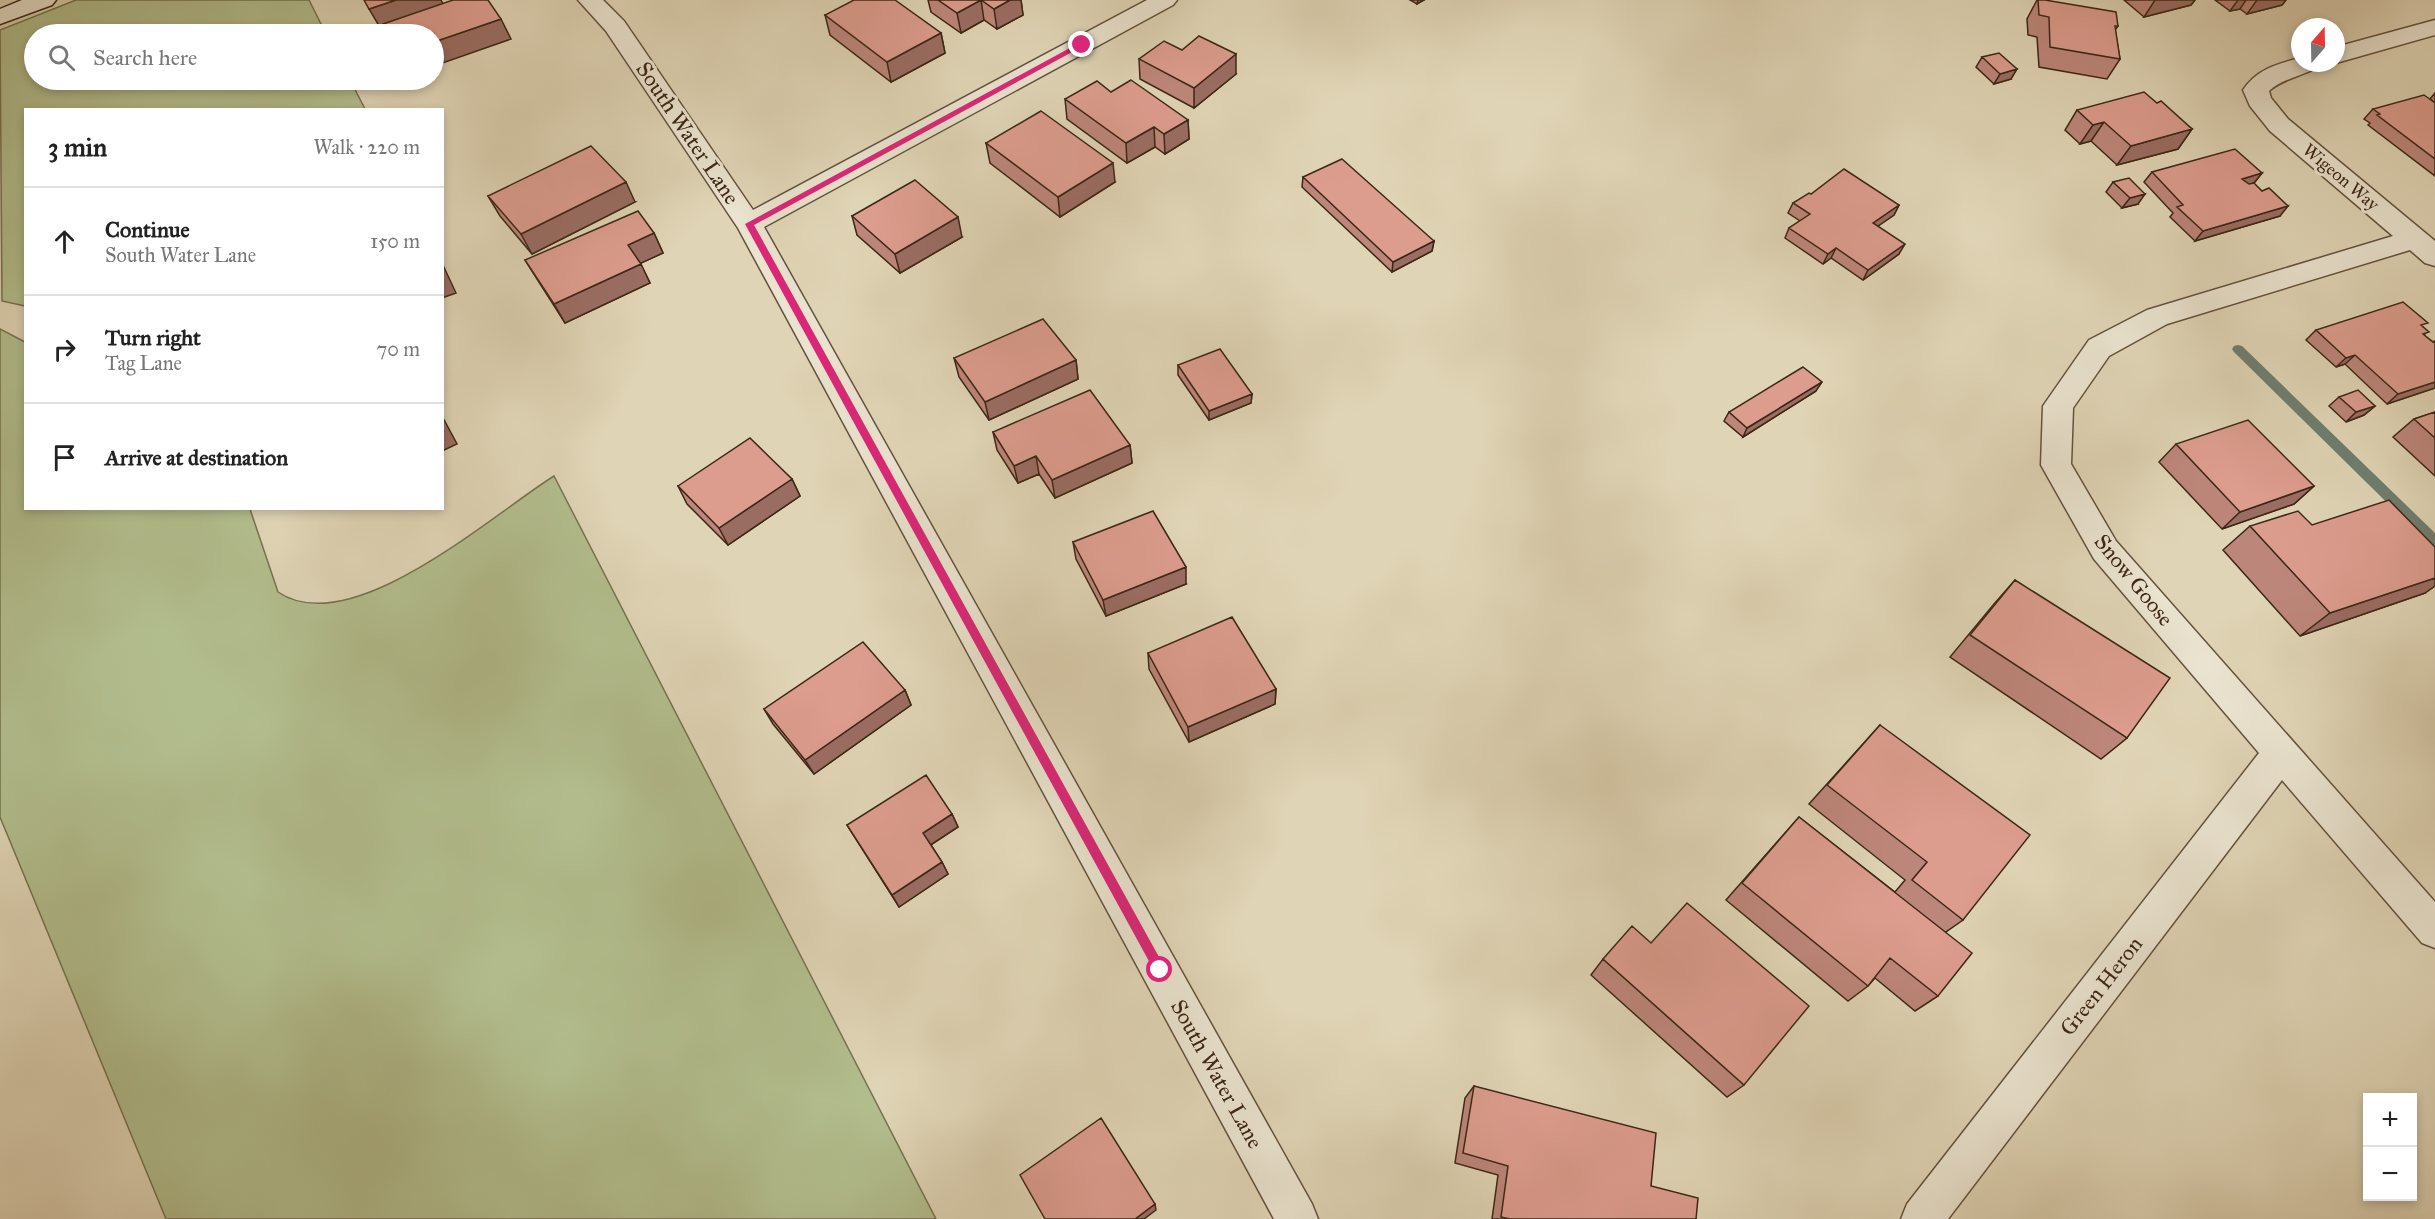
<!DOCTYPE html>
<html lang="en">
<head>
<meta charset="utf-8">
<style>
	body { margin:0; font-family:"IM FELL Great Primer",serif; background:#f6f6f6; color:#222 }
	.controls { position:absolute; right:18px; bottom:18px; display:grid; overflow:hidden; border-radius:0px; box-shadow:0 3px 9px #0003 }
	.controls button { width:54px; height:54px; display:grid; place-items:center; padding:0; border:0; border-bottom:2px solid #e0e0e0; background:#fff; color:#222; font:30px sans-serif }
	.compass { position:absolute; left:2291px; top:18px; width:54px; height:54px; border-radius:50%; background:#fff; box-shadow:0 3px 9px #0003; rotate:20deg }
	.stop { position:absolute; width:18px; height:18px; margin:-14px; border:4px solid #db2777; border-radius:50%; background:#fff }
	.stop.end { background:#db2777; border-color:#fff; box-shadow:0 2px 6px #0008 }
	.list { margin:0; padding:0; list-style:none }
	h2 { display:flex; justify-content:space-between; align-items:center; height:78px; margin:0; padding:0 24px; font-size:26px }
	h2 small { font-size:20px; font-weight:400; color:#767676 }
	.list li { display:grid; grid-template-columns:39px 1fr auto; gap:18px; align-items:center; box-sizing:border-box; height:108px; padding:0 24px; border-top:2px solid #e0e0e0 }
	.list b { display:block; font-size:22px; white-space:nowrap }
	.list p { margin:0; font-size:20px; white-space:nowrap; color:#767676 }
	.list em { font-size:20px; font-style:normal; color:#767676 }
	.icon { flex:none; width:33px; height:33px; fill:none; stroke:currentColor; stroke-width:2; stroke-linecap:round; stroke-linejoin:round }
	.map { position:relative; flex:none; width:2435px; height:1219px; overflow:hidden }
	.search { position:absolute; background:#fff; box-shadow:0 3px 9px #0003; left:24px; top:24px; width:420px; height:66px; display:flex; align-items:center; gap:15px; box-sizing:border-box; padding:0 21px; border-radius:33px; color:#767676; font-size:22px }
	.panel { position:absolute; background:#fff; box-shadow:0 3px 9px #0003; left:24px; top:108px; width:420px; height:402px; border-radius:0px }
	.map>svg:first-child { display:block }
	.green { fill:#b2bd8d; stroke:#777251; stroke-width:1.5 }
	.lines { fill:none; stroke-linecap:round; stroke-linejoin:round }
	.stream { fill:#707e70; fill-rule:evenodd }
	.street-casing { stroke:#65523d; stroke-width:3 }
	.secondary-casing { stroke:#3c2715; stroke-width:3 }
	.street { fill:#eae3cf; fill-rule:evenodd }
	.secondary { fill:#eae3cf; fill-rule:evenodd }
	.wall { fill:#bd867a; stroke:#3c2715; stroke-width:1.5 }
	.shaded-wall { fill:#9a6d63; stroke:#3c2715; stroke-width:1.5 }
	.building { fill:#dc9c8e; stroke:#3c2715; stroke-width:1.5 }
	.route { fill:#db2777 }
	.labels { text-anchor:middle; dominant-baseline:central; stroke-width:6; stroke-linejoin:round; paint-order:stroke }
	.far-street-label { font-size:18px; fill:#3c2715; stroke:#eae3cf }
	.street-label { font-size:22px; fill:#3c2715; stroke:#eae3cf }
</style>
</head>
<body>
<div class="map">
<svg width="2435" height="1219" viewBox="0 0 2435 1219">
	<rect width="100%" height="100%" fill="#dfd4b5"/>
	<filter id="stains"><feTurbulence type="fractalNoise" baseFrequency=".00333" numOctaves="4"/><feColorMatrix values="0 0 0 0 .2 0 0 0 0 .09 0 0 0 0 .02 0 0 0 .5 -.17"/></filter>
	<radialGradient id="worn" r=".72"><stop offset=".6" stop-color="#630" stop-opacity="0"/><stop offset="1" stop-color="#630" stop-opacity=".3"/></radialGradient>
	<path class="green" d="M 76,0 L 309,0 L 326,34 L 34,34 L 34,80 L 350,80 L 365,109 L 26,110 L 25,306 L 2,301 L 0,30 Z
		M 0,329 L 25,342 L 26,508 L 250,509 L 278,592 C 351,642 493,514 554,476 L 936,1219 L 166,1219 L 0,817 Z"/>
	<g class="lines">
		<path class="stream" d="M 2238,345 L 2242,346 L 2435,533 L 2435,546 L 2430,545 L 2234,352 L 2232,349 L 2234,346 Z"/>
		<g class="street-casing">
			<path id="street" d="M 578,0 L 603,0 L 624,21 L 753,210 L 1147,0 L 1177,0 L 1173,5 L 764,227 L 1312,1204 L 1318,1219 L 1274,1219 L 738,228 L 606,31 Z
				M 2435,20 L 2435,35 L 2336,63 L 2336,47 Z
				M 2300,58 L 2300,63 L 2321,63 C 2314,74 2283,77 2269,91 L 2271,98 L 2288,119 L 2435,241 L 2435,266 L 2425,263 L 2410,250 L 2167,324 L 2109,356 L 2073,408 L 2071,464 L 2116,541 L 2435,902 L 2435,948 L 2422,943 L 2282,780 L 1948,1219 L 1901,1219 L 1907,1204 L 2259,753 L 2094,559 L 2041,465 L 2043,406 L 2089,340 L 2147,310 L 2393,236 L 2270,131 L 2250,106 L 2243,90 C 2257,69 2277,64 2300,58 Z"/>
		</g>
		<g class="secondary-casing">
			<path id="secondary" d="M 22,0 L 56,0 L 52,5 L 0,24 L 0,9 Z"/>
		</g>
		<use href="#street" class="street"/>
		<use href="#secondary" class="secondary"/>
	</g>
	<path class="wall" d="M 928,0 L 1021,0 L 1023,15 L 997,29 L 984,20 L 961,33 L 931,12 Z
		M 1410,0 L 1424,0 L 1417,4 Z
		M 2037,0 L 2045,0 L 2118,26 L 2115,30 L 2120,59 L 2107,79 L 2039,67 L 2037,37 L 2028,35 L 2027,19 Z
		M 2124,0 L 2195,0 L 2191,5 L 2144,17 Z
		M 2215,0 L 2286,0 L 2282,5 L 2247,14 L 2240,9 L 2230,11 Z
		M 825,15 L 941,33 L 945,53 L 891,82 L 830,35 Z
		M 1982,57 L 2011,79 L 1994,84 L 1976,67 Z
		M 1139,59 L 1236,74 L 1194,108 L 1140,79 Z
		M 1111,92 L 1188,120 L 1189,139 L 1165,154 L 1155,147 L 1127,163 L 1067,119 L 1065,99 Z
		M 2435,93 L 2435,103 L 2430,99 Z
		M 2157,103 L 2192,129 L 2178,149 L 2117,165 L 2091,141 L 2080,144 L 2065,130 L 2077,110 Z
		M 2435,103 L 2435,176 L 2368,125 L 2370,123 L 2364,119 L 2373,109 Z
		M 986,143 L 1115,182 L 1060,217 L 990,163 Z
		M 2152,172 L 2262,173 L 2254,183 L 2248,184 L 2280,216 L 2195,241 L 2170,217 L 2173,213 L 2144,182 Z
		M 1303,177 L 1434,241 L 1432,251 L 1392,272 L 1302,187 Z
		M 2113,182 L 2138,204 L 2122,208 L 2106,192 Z
		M 1811,194 L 1899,205 L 1894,215 L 1878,226 L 1899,254 L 1863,280 L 1831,258 L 1823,264 L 1785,238 L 1789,228 L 1800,221 L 1788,213 L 1793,203 Z
		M 488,196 L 635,202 L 532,254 L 500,216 Z
		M 852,216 L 962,237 L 900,273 L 857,235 Z
		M 654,233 L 663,253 L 640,263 L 650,283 L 565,323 L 537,279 L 525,260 Z
		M 2423,327 L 2425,336 L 2433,342 L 2435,341 L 2435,388 L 2387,404 L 2345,364 L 2336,367 L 2306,340 L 2316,330 Z
		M 954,358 L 1076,360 L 1078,379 L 989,420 L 959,377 Z
		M 1178,365 L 1252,394 L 1251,403 L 1209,420 L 1178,375 Z
		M 1816,391 L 1743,437 L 1724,421 L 1729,412 Z
		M 2339,397 L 2375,406 L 2364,415 L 2346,422 L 2329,406 Z
		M 2435,412 L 2435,476 L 2393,437 L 2414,419 Z
		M 993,432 L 1130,445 L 1132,463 L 1055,498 L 1039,474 L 1018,483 L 997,450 Z
		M 2176,444 L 2314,486 L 2294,504 L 2222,529 L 2159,462 Z
		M 792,479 L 800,496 L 728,545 L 687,504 L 678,486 Z
		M 2312,525 L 2425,593 L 2300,636 L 2223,550 L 2250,526 Z
		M 1073,542 L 1186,584 L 1106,616 L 1076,559 Z
		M 2015,580 L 2127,738 L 2101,759 L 1950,657 L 1994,604 Z
		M 1148,653 L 1276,689 L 1275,704 L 1189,742 L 1149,669 Z
		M 905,690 L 911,705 L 814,774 L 773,724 L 764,709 Z
		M 1880,725 L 1963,920 L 1946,932 L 1938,996 L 1915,1011 L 1875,978 L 1868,986 L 1848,1001 L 1726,900 L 1799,817 L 1895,892 L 1905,880 L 1809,804 Z
		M 952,814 L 958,827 L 931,845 L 942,862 L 948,874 L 899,907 L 847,825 Z
		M 1603,959 L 1744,1085 L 1727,1097 L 1591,975 Z
		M 1474,1086 L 1651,1186 L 1696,1219 L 1492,1219 L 1498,1175 L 1455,1163 L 1465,1098 Z"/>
	<path class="shaded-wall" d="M 396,0 L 441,0 L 445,8 L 381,29 L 369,9 Z
		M 981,0 L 984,20 L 961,33 L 957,13 Z
		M 1010,0 L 1021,0 L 1023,15 L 997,29 L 994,9 Z
		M 1418,0 L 1424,0 L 1417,4 Z
		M 2155,0 L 2195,0 L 2191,5 L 2144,17 Z
		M 2238,0 L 2246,0 L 2240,9 L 2230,11 Z
		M 2257,0 L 2286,0 L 2282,5 L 2247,14 Z
		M 501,19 L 511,39 L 434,66 L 434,42 Z
		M 941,33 L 945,53 L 891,82 L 887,62 Z
		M 1236,54 L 1236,74 L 1194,108 L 1194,88 Z
		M 2017,69 L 2011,79 L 1994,84 L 2000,74 Z
		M 1188,120 L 1189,139 L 1165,154 L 1164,134 Z
		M 2104,122 L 2091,141 L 2080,144 L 2093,125 Z
		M 1154,127 L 1155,147 L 1127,163 L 1126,143 Z
		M 2192,129 L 2178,149 L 2117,165 L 2131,146 Z
		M 1113,163 L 1115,182 L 1060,217 L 1058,197 Z
		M 2262,173 L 2254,183 L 2234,189 L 2242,179 Z
		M 626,182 L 635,202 L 532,254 L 521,234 Z
		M 2145,194 L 2138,204 L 2122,208 L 2130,198 Z
		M 1899,205 L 1894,215 L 1868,233 L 1873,223 Z
		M 2288,206 L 2280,216 L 2195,241 L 2203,231 Z
		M 958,217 L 962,237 L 900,273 L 895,254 Z
		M 654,233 L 663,253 L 637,265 L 628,245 Z
		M 1434,241 L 1432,251 L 1392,272 L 1393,262 Z
		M 1905,244 L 1899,254 L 1863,280 L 1868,270 Z
		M 1836,248 L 1831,258 L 1823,264 L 1828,254 Z
		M 442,263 L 456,293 L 442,298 Z
		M 641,264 L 650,283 L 565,323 L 554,304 Z
		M 2355,355 L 2345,364 L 2336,367 L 2346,358 Z
		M 1076,360 L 1078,379 L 989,420 L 985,402 Z
		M 1822,382 L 1816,391 L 1743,437 L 1747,428 Z
		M 2435,382 L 2435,388 L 2387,404 L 2398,394 Z
		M 1252,394 L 1251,403 L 1209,420 L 1209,411 Z
		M 2375,406 L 2364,415 L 2346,422 L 2356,412 Z
		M 442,416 L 457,444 L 442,451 Z
		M 1130,445 L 1132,463 L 1055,498 L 1052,480 Z
		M 1036,456 L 1039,474 L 1018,483 L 1014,466 Z
		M 792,479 L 800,496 L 728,545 L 719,528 Z
		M 2314,486 L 2294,504 L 2222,529 L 2240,512 Z
		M 1186,567 L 1186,584 L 1106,616 L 1103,600 Z
		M 2435,578 L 2435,586 L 2425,593 L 2300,636 L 2330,613 Z
		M 1276,689 L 1275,704 L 1189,742 L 1188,727 Z
		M 905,690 L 911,705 L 814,774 L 805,760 Z
		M 952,814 L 958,827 L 929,846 L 923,833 Z
		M 942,862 L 948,874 L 899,907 L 892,895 Z
		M 1155,1204 L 1156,1210 L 1144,1219 L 1135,1219 Z"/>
	<path class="building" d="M 364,0 L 396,0 L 369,9 Z
		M 453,0 L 488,0 L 501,19 L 434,42 L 434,34 L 389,34 L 383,24 Z
		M 854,0 L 895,0 L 941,33 L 887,62 L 825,15 Z
		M 938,0 L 1010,0 L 994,9 L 981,0 L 957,13 Z
		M 2038,0 L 2045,0 L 2116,12 L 2118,26 L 2115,26 L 2120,59 L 2050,47 L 2049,17 L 2039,15 Z
		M 1199,36 L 1236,54 L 1194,88 L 1139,59 L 1164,41 L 1182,50 Z
		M 1999,53 L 2017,69 L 2000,74 L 1982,57 Z
		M 1131,80 L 1188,120 L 1164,134 L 1154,127 L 1126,143 L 1065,99 L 1097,81 L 1111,92 Z
		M 2144,92 L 2157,103 L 2161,101 L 2192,129 L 2131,146 L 2104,122 L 2093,125 L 2077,110 Z
		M 2424,95 L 2435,103 L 2435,159 L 2377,115 L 2380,114 L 2373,109 Z
		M 1041,111 L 1113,163 L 1058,197 L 986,143 Z
		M 591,146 L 626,182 L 521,234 L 488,196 Z
		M 2235,149 L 2262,173 L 2242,179 L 2249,184 L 2254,183 L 2262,191 L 2269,188 L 2288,206 L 2203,231 L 2177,207 L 2183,205 L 2152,172 Z
		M 1342,159 L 1434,241 L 1393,262 L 1303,177 Z
		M 1844,169 L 1899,205 L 1873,223 L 1905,244 L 1868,270 L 1836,248 L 1828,254 L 1789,228 L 1810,214 L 1793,203 L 1809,193 L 1811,194 Z
		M 2129,178 L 2145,194 L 2130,198 L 2113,182 Z
		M 915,180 L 958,217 L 895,254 L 852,216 Z
		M 638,211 L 654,233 L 628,245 L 641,264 L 554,304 L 525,260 Z
		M 2403,302 L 2428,323 L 2421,325 L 2429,332 L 2423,334 L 2433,342 L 2435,341 L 2435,382 L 2398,394 L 2355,355 L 2346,358 L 2316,330 Z
		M 1043,319 L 1076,360 L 985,402 L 954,358 Z
		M 1220,349 L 1252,394 L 1209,411 L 1178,365 Z
		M 1803,367 L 1822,382 L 1747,428 L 1729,412 Z
		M 1090,390 L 1130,445 L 1052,480 L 1036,456 L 1014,466 L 993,432 Z
		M 2358,390 L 2375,406 L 2356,412 L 2339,397 Z
		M 2435,412 L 2435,438 L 2414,419 Z
		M 2248,420 L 2314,486 L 2240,512 L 2176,444 Z
		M 750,438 L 792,479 L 719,528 L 678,486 Z
		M 2389,500 L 2435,547 L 2435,578 L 2330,613 L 2250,526 L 2298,511 L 2312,525 Z
		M 1153,511 L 1186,567 L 1103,600 L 1073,542 Z
		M 2015,580 L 2170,678 L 2127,738 L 1970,635 Z
		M 1232,617 L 1276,689 L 1188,727 L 1148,653 Z
		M 863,642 L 905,690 L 805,760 L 764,709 Z
		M 1880,725 L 2030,835 L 1963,920 L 1912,880 L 1927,862 L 1827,785 Z
		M 926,775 L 952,814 L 923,833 L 942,862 L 892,895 L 847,825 Z
		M 1799,817 L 1972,953 L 1938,996 L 1890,958 L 1868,986 L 1742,883 Z
		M 1687,903 L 1809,1006 L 1744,1085 L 1603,959 L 1632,926 L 1651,943 Z
		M 1474,1086 L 1656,1133 L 1651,1186 L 1698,1198 L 1696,1219 L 1510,1219 L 1501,1217 L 1508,1166 L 1463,1153 Z
		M 1101,1118 L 1155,1204 L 1135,1219 L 1045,1219 L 1020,1175 Z"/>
	<path class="route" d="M 1079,43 L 1085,45 L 754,225 L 1164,966 L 1166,970 L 1160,976 L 1156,974 L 745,224 Z"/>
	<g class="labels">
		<g class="far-street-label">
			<text transform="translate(2341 177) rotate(40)">Wigeon Way</text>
		</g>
		<g class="street-label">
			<text transform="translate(688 133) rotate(56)">South Water Lane</text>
			<text transform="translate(2134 580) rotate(51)">Snow Goose</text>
			<text transform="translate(2101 986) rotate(-52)">Green Heron</text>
			<text transform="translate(1217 1074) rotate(61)">South Water Lane</text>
		</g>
	</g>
	<rect width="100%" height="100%" filter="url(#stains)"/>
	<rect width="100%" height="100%" fill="url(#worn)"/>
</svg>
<div class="controls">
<button>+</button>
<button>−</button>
</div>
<svg class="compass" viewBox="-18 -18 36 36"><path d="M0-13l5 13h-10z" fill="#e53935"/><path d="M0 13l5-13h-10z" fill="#767676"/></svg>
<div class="stop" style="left:1160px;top:970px"></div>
<div class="stop end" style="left:1082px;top:45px"></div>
<div class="search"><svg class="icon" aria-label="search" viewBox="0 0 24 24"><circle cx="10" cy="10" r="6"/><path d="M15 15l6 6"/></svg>Search here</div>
<section class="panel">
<h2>3 min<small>Walk · 220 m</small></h2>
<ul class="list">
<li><svg class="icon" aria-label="ahead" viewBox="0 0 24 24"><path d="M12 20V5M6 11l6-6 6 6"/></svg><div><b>Continue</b><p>South Water Lane</p></div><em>150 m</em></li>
<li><svg class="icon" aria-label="right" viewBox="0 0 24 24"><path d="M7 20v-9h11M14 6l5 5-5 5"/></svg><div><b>Turn right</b><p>Tag Lane</p></div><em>70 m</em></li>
<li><svg class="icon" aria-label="arrive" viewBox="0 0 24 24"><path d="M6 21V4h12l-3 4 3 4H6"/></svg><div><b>Arrive at destination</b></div></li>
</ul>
</section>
</div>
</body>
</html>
